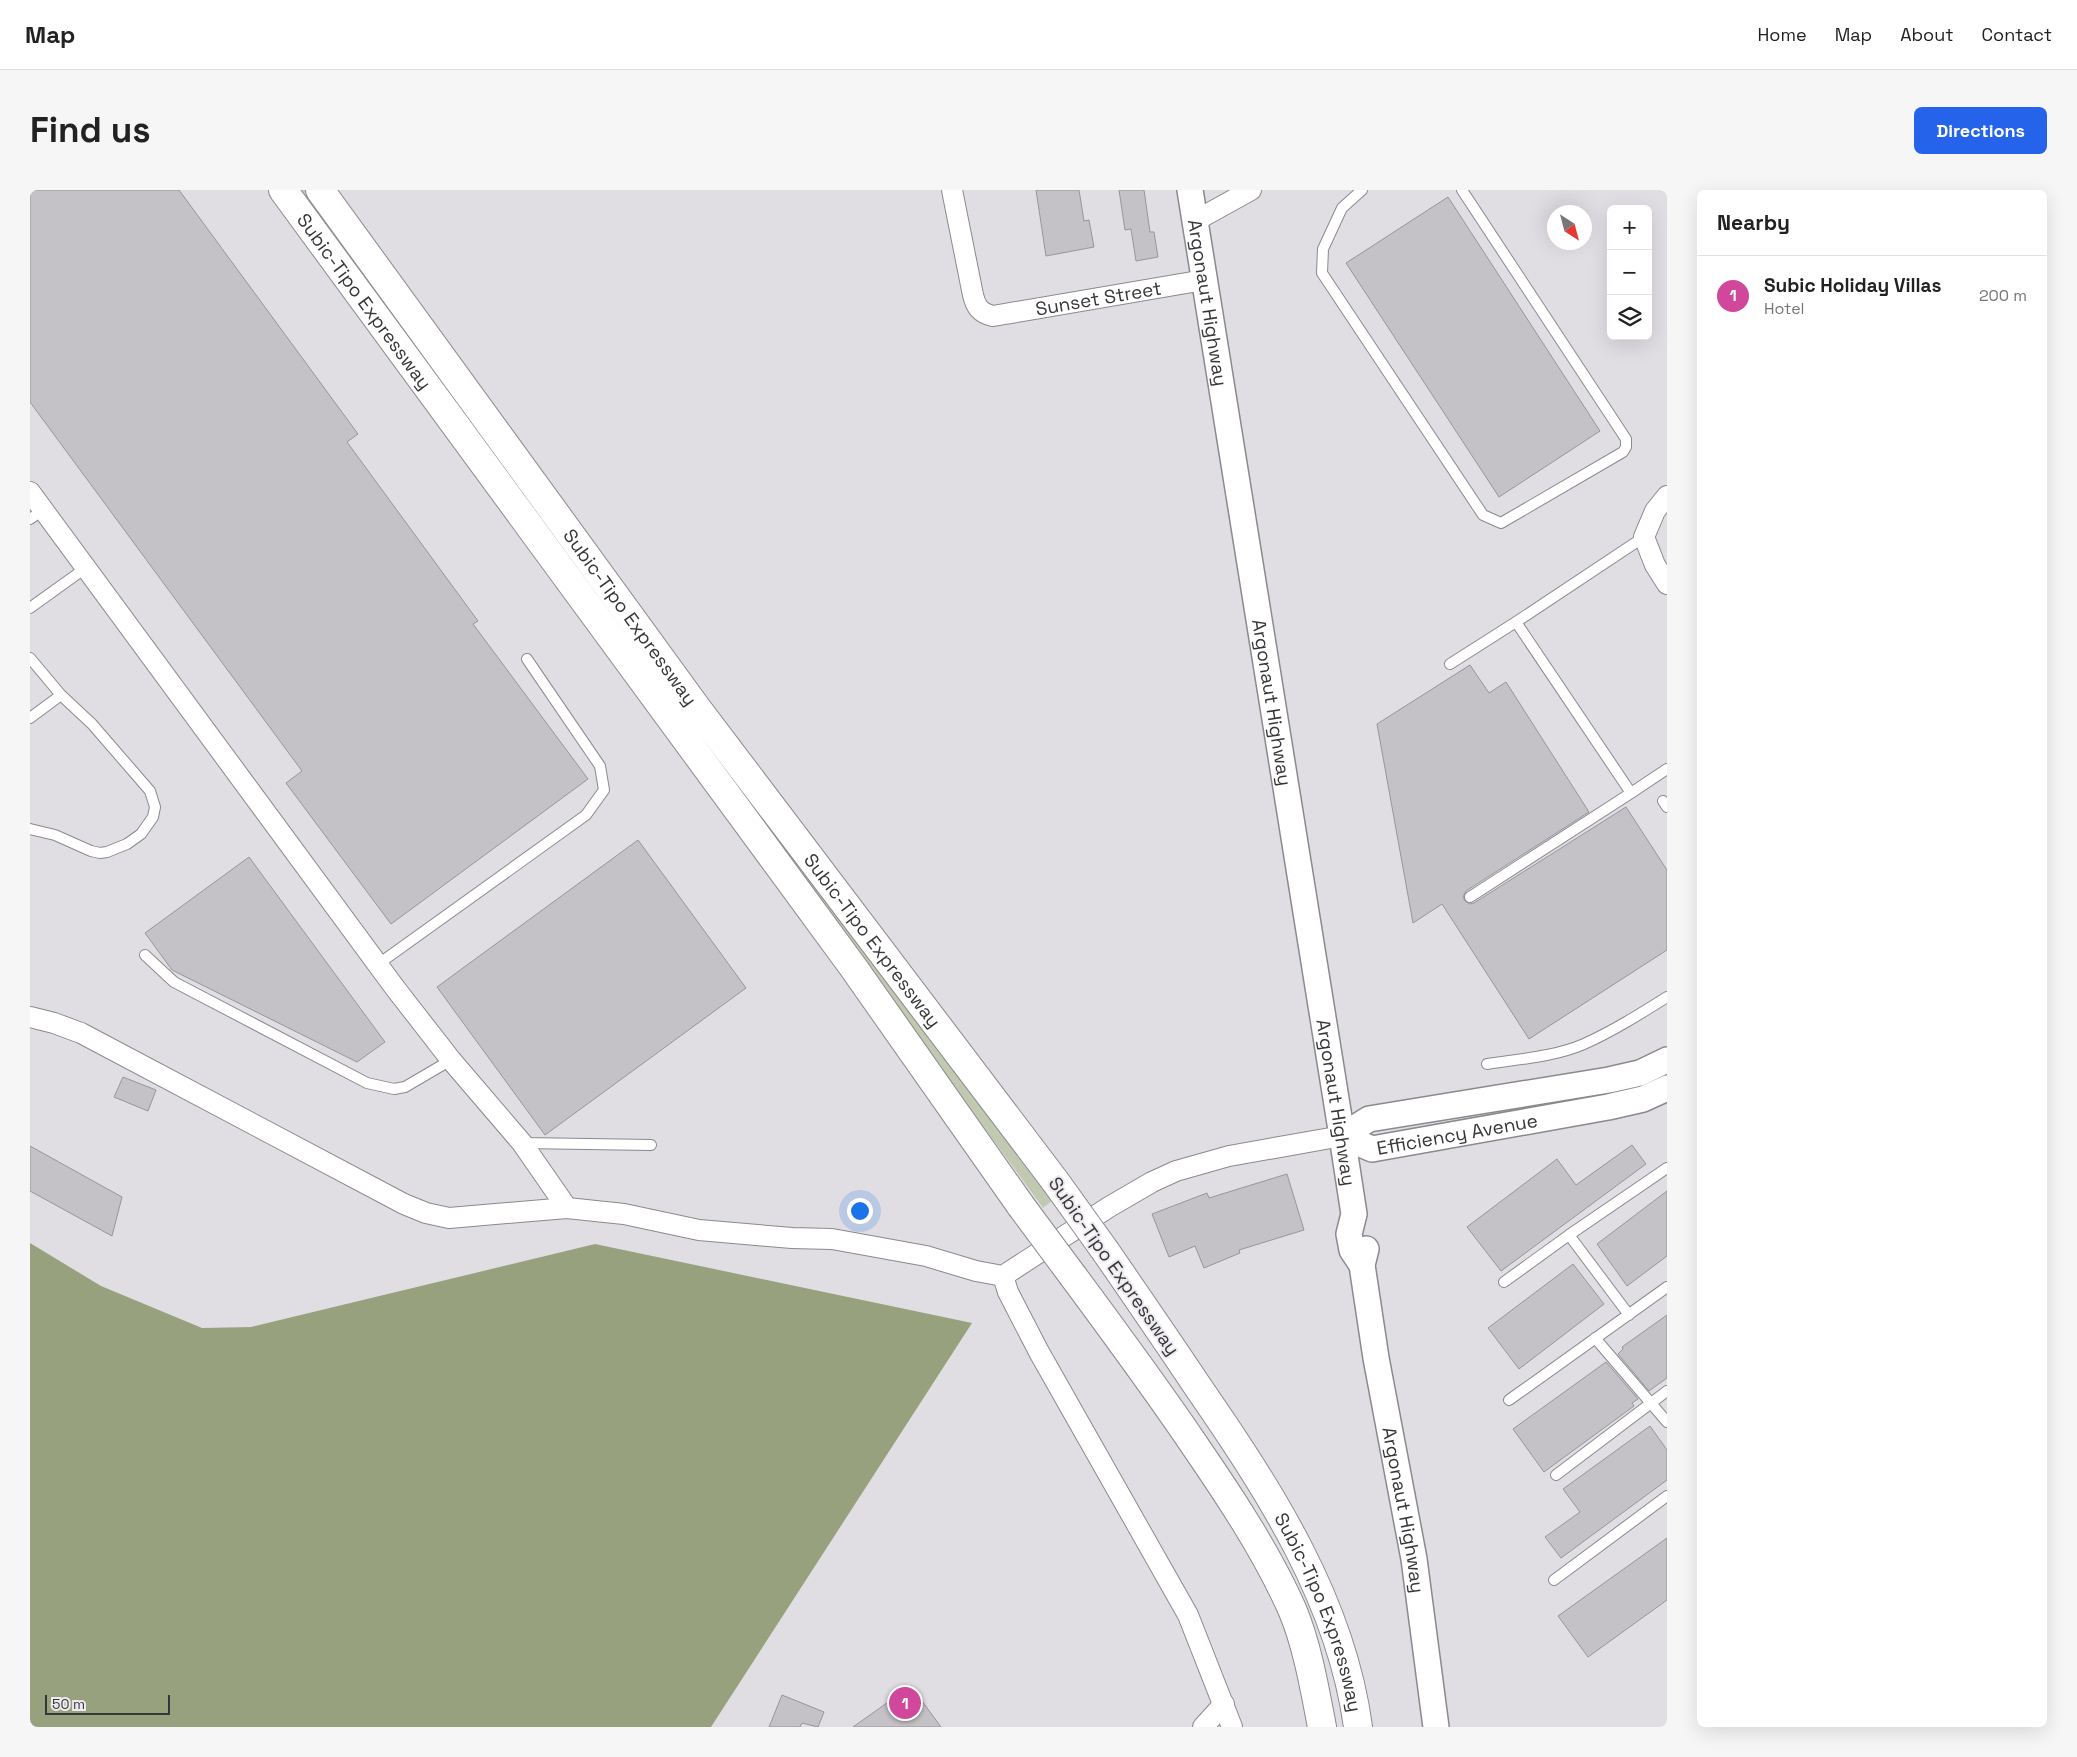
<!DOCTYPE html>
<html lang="en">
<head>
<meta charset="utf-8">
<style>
	body { margin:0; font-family:"Space Grotesk",sans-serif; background:#f6f6f6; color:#222 }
	.controls { position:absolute; right:15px; top:15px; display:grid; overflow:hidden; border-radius:8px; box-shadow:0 5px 20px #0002 }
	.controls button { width:45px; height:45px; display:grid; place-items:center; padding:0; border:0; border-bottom:1px solid #e0e0e0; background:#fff; color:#222; font:25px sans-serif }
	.compass { position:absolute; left:1517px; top:15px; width:45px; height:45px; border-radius:50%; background:#fff; box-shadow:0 5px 20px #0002; rotate:144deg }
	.scale { position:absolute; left:15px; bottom:12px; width:125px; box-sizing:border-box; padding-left:5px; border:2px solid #373638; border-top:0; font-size:14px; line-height:18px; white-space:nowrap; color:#373638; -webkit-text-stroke:4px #eeebf0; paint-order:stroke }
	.you { position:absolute; left:829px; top:1020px; width:18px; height:18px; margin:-12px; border:4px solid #fff; border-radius:50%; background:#1a73e8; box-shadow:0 0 0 8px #1a73e833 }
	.badge { display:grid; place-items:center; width:32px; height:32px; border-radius:50%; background:#2563eb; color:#fff; font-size:16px; font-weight:700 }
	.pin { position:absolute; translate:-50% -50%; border:2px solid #fff; box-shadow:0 1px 5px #0006 }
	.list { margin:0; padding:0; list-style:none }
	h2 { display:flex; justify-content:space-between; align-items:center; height:65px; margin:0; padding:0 20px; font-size:21px }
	h2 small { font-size:16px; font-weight:400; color:#767676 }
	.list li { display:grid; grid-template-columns:32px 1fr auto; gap:15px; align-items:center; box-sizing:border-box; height:80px; padding:0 20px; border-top:1px solid #e0e0e0 }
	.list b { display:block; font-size:19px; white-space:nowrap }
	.list p { margin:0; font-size:16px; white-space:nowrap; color:#767676 }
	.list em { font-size:16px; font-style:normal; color:#767676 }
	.icon { flex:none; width:28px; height:28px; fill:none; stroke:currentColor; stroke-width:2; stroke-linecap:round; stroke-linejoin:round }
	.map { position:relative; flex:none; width:1637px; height:1537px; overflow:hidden; border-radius:8px }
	header { display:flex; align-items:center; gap:30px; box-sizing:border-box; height:70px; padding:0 25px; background:#fff; border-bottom:1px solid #e0e0e0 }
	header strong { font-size:24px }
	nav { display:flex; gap:28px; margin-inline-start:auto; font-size:18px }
	.intro { display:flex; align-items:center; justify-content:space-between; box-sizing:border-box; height:120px; padding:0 30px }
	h1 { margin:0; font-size:35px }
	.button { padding:12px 22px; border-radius:8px; background:#2563eb; color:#fff; font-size:18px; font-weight:700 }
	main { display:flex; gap:30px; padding:0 30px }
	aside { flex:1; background:#fff; border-radius:8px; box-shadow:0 5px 20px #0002 }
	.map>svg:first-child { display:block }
	.green { fill:#c2c9b1 }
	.forest { fill:#97a17e }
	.building { fill:#c5c2c7; stroke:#979599 }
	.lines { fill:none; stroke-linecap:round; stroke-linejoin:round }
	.service-casing { stroke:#8b898d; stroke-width:12 }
	.minor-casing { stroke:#8b898d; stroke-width:22 }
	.tertiary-casing { stroke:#8b898d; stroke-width:28 }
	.motorway-casing { stroke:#8b898d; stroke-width:30 }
	.service { stroke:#fff; stroke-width:10 }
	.minor { stroke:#fff; stroke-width:20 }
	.tertiary { stroke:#fff; stroke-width:25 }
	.motorway { stroke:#fff; stroke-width:28 }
	.motorway-bridge-casing { stroke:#8b898d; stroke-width:30; stroke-linecap:butt }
	.motorway-bridge { stroke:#fff; stroke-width:28 }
	.labels { text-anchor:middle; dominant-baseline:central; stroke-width:4; stroke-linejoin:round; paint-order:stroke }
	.street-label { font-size:19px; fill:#373638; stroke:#eeebf0 }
</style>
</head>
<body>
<header>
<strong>Map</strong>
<nav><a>Home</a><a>Map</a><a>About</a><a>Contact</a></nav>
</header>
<div class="intro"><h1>Find us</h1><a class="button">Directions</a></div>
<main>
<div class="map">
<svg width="1637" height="1537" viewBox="0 0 1637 1537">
	<rect width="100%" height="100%" fill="#e1dee3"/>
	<path class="green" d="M 268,0 L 279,0 L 1023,1010 L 1013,1018 Z"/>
	<path class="forest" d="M 0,1053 L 71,1096 L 172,1138 L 221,1137 L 565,1054 L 942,1133 L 681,1537 L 0,1537 Z"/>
	<path class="building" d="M 0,0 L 149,0 L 328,244 L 317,252 L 448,431 L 443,434 L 558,589 L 361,734 L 256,593 L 272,581 L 0,212 Z
		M 1006,0 L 1049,0 L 1054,31 L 1059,30 L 1064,57 L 1016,66 Z
		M 1089,0 L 1114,0 L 1120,42 L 1124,42 L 1128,67 L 1106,71 L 1101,39 L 1095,40 Z
		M 1418,7 L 1570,241 L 1469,307 L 1316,73 Z
		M 1440,475 L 1459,503 L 1476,492 L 1559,622 L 1436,701 L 1433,707 L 1435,711 L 1440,714 L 1444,713 L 1596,617 L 1637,680 L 1637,760 L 1499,849 L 1412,714 L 1383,733 L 1347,534 Z
		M 608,650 L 716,798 L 515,945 L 407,797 Z
		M 219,667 L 355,852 L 327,872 L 142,780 L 115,743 Z
		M 93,887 L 126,900 L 118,921 L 84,907 Z
		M 1602,955 L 1616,974 L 1471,1081 L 1437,1037 L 1527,969 L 1546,995 Z
		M 0,956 L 92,1007 L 82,1046 L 0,1001 Z
		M 1257,984 L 1274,1040 L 1209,1060 L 1210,1063 L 1174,1078 L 1165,1056 L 1139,1067 L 1122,1024 L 1177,1003 L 1179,1008 Z
		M 1637,1001 L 1637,1066 L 1597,1096 L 1567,1054 Z
		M 1543,1074 L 1574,1114 L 1489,1179 L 1458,1138 Z
		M 1637,1125 L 1637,1188 L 1619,1201 L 1588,1164 L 1593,1159 L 1592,1157 Z
		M 1576,1172 L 1608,1209 L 1602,1213 L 1604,1216 L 1514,1282 L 1483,1239 Z
		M 1620,1236 L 1637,1260 L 1637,1290 L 1531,1368 L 1515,1347 L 1550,1322 L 1533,1299 Z
		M 1637,1348 L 1637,1410 L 1558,1467 L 1528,1426 Z
		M 881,1496 L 911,1537 L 823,1537 Z
		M 752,1505 L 794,1522 L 788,1537 L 772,1533 L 770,1537 L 739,1537 Z"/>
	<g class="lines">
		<g class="service-casing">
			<path id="service" d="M 1332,0 L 1312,18 L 1293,59 L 1292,83 L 1453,325 L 1471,333 L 1593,262 L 1596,257 L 1596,249 L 1432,0
				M 0,329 L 13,320
				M 1614,347 L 1486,432 L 1601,603 L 1637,579
				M 0,418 L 57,377
				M 0,468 L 31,505 L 62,534 L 120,601 L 125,617 L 123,627 L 111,644 L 97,654 L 77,662 L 70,663 L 61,661 L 25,645 L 0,639
				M 1420,474 L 1486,432
				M 0,528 L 31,505
				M 1633,611 L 1637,617
				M 1440,707 L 1601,603
				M 115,765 L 144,792 L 337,893 L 364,899 L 375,897 L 421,870
				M 347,775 L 556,625 L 574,600 L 570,576 L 497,469
				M 1457,874 C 1489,869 1524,867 1554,854 C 1583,841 1610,824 1637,807
				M 493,953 L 621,955
				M 1539,1045 L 1599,1125
				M 1474,1092 L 1539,1045 L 1637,978
				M 1565,1148 L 1637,1232
				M 1479,1210 L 1637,1097
				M 1526,1285 L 1637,1201
				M 1524,1390 L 1637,1306"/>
		</g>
		<g class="minor-casing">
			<g id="minor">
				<path id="s1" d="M 922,0 L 943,105 C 946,117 950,123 963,126 L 1174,90"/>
				<path d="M 1165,31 L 1221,0"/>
				<path d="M 0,302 L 365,798 L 421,870 L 492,953 L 537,1018"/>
				<path d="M 1637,306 L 1625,321 L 1614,347 L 1625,375 L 1637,394"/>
				<path d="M 0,827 L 24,833 L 51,843 L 374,1014 L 396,1023 L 419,1028 L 537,1018 L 594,1024 L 669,1040 L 762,1048 L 802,1049 L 896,1066 L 946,1081 L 973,1086 L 1079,1017 L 1122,992 L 1146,981 L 1199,966 L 1312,946"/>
				<path d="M 973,1086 L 978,1102 L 1009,1162 L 1158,1425 L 1202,1537"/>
				<path d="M 1173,1537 L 1194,1514"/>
			</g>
		</g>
		<g class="tertiary-casing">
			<g id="tertiary">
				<path id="s2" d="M 1160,0 L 1312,946 L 1324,1024 L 1319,1044 L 1322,1060 L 1332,1075"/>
				<path d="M 1312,946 L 1339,929 L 1579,890 L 1610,883 L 1637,870"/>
				<path id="s3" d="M 1312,946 L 1342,959 L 1578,917 L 1613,909 L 1637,898"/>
				<path id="s4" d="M 1336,1059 L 1332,1075 L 1346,1168 L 1384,1369 L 1406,1537"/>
			</g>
		</g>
		<g class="motorway-casing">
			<g id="motorway">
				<path id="s5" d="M 253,0 L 823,777 L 991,1016"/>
				<path id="s6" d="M 290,0 L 666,517 L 1025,991"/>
				<path id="s7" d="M 1076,1062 C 1107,1107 1138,1152 1168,1197 C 1239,1300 1311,1410 1328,1537"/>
				<path d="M 1043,1086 C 1083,1140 1123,1194 1161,1250 C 1198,1304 1235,1359 1262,1419 C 1277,1454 1285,1500 1292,1537"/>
			</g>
		</g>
		<use href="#service" class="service"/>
		<use href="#minor" class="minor"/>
		<use href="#tertiary" class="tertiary"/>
		<use href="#motorway" class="motorway"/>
		<g class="motorway-bridge-casing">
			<path id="motorway-bridge" d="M 1025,991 L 1076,1062
				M 991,1016 L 1043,1086"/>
		</g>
		<use href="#motorway-bridge" class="motorway-bridge"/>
	</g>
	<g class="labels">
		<g class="street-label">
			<text stroke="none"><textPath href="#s1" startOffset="245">Sunset Street</textPath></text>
			<text stroke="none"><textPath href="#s5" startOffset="138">Subic-Tipo Expressway</textPath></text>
			<text stroke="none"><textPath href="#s2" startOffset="114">Argonaut Highway</textPath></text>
			<text stroke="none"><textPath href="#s6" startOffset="528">Subic-Tipo Expressway</textPath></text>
			<text stroke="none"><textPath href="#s2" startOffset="519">Argonaut Highway</textPath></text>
			<text stroke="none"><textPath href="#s6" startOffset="932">Subic-Tipo Expressway</textPath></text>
			<text stroke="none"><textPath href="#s2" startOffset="924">Argonaut Highway</textPath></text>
			<text stroke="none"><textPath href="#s3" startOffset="119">Efficiency Avenue</textPath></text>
			<text transform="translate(1084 1076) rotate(55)">Subic-Tipo Expressway</text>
			<text stroke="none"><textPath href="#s4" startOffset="265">Argonaut Highway</textPath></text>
			<text stroke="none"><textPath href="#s7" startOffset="421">Subic-Tipo Expressway</textPath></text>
		</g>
	</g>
</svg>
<div class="controls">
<button>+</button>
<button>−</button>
<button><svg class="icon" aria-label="layers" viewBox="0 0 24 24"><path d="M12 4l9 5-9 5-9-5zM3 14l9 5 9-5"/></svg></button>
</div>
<svg class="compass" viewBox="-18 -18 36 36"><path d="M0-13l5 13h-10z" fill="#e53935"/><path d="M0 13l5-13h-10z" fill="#767676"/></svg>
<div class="scale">50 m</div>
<div class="you"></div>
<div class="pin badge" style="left:875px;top:1513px;background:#d1479c">1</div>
</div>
<aside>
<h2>Nearby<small></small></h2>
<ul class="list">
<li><span class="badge" style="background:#d1479c">1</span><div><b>Subic Holiday Villas</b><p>Hotel</p></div><em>200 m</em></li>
</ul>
</aside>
</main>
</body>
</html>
